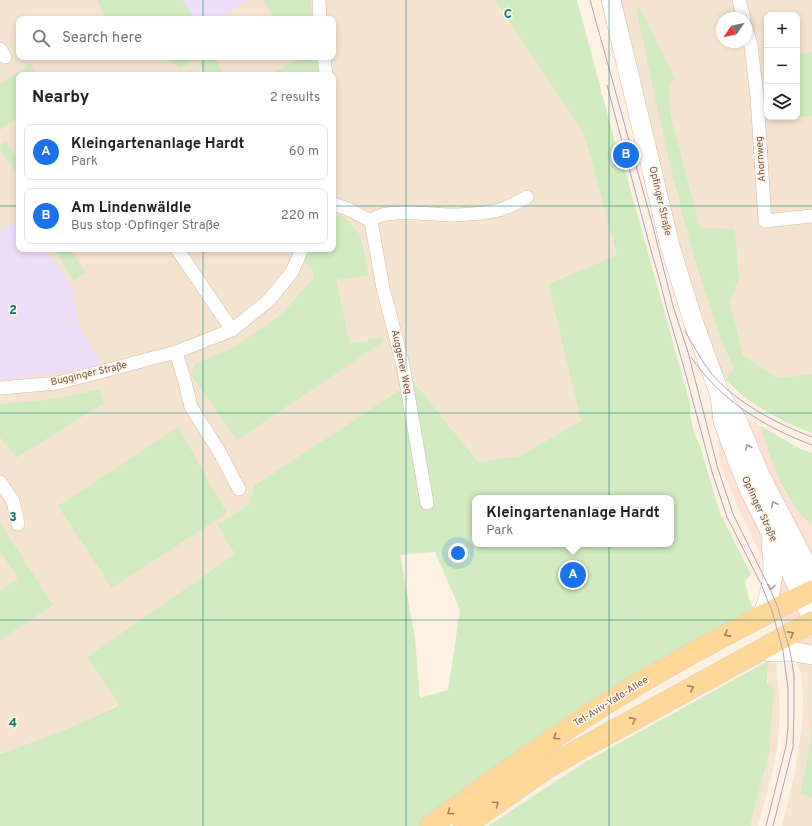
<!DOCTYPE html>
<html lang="en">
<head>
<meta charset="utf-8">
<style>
	body { margin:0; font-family:Overpass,sans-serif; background:#f6f6f6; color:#202124 }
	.controls { position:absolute; right:12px; top:12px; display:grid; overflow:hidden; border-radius:8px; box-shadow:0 2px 6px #0003 }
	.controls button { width:36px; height:36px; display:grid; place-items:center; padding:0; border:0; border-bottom:1px solid #e0e0e0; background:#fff; color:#202124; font:20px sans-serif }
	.compass { position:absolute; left:716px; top:12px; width:36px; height:36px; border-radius:50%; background:#fff; box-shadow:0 2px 6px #0003; rotate:236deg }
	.you { position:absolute; left:458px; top:553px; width:14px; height:14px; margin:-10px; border:3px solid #fff; border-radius:50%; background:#1a73e8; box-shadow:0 0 0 6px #1a73e833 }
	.badge { display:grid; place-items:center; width:26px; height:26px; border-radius:50%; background:#1a73e8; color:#fff; font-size:13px; font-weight:700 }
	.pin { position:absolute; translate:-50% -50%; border:2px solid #fff; box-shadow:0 1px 4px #0006 }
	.popup { position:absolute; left:472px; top:495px; width:202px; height:52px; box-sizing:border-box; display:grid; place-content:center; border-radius:8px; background:#fff; filter:drop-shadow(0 1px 3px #0005); font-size:13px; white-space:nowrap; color:#757577 }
	.popup b { font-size:15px; color:#202124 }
	.popup::after { content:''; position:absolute; left:50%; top:100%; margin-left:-8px; border:8px solid transparent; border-top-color:#fff }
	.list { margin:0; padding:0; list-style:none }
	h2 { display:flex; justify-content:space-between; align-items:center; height:52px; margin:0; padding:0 16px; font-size:17px }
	h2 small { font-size:13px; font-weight:400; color:#757577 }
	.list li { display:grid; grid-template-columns:26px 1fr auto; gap:12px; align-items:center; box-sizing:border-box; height:56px; margin:0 8px 8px; padding:0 8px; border:1px solid #e0e0e0; border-radius:8px }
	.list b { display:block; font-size:15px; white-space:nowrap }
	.list p { margin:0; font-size:13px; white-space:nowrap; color:#757577 }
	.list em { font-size:13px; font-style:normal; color:#757577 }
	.icon { flex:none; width:22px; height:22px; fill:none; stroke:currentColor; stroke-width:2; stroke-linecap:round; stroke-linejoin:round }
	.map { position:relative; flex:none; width:812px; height:826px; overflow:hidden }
	.search { position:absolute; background:#fff; box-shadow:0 2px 6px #0003; left:16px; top:16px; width:320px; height:44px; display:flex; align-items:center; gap:10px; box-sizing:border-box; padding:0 14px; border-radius:8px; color:#757577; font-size:15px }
	.panel { position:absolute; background:#fff; box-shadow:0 2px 6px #0003; left:16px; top:72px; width:320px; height:180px; border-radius:8px }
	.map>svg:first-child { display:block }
	.residential { fill:#f5e4d0; fill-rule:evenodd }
	.commercial { fill:#fee1d5 }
	.education { fill:#efdef9 }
	.green { fill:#d2ebc0; fill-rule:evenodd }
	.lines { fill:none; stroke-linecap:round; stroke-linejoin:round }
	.street-casing { stroke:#d1bbab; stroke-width:14 }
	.secondary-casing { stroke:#d4bba8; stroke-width:20 }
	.primary-casing { stroke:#dbd3cf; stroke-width:22 }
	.street { stroke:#fff; stroke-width:13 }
	.secondary { stroke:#fff; stroke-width:19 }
	.primary { stroke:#ffd797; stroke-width:21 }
	.tram { stroke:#b4a0c7; stroke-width:1 }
	.oneway { stroke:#ad9a91 }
	.oneway2 { stroke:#9f7d5f }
	.grid { fill:none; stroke:#0f766e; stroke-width:1; stroke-opacity:0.55 }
	.labels { text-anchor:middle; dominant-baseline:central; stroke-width:3; stroke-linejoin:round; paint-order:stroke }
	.street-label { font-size:10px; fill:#765747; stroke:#fff6e9 }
	.grid-label { font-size:13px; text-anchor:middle; font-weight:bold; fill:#0f766e; stroke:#fff6e9; stroke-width:3; stroke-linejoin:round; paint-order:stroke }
</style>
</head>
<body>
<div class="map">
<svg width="812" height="826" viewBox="0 0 812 826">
	<rect width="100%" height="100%" fill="#fdf2e2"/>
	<path class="residential" d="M 0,0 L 495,0 L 584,134 L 617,255 L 548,284 L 581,421 L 519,456 L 478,462 L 413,381 L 254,486 L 249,504 L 217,525 L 235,554 L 87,657 L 119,704 L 81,723 L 29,744 L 0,754 ZM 19,19 L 333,19 L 333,57 L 19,57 ZM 19,75 L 333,75 L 333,249 L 19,249 Z
		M 600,0 L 812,0 L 812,374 L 777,378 L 743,355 L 730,302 L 739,278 L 735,230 L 700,229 L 670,112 L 669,83 L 640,9 L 676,193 L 697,268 L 721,337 L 728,356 L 734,368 L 725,380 L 707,362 L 643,159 ZM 767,15 L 797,15 L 797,117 L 767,117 ZM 722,18 L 746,18 L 746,42 L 722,42 Z
		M 794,657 L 812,659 L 812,826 L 782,826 L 795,772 L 802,725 L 803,694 L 801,673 Z
		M 776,658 L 780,712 L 778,742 L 774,766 L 758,826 L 750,826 L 769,753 L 768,661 Z"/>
	<path class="commercial" d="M 740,413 L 760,426 L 777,475 L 785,493 L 812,526 L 812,659 L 791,643 L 761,556 L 741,514 L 720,464 L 718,451 L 719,428 Z"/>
	<path class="education" d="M 182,0 L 247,0 L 219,19 L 195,19 Z
		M 19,219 L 19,249 L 45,249 L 72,287 L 79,327 L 104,367 L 0,380 L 0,231 Z"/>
	<path class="green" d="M 97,0 L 182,0 L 195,19 L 106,19 Z
		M 263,0 L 310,0 L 313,19 L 275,19 Z
		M 495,0 L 577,0 L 620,161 L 621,163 L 623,163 L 691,407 L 690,414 L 694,433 L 700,446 L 720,513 L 751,574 L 745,582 L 750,602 L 754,609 L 460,796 L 420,826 L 0,826 L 0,754 C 41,740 80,724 119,705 L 87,657 L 235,554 L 217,525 L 249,504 L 254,486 L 413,381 L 478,462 L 519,456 L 581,421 L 548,284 L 617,255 L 584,134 ZM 475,498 L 671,498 L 671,544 L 475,544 ZM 435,552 L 460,610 L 448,690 L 420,698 L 415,638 L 400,555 Z
		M 640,8 L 675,79 L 669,83 L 670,112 L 700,228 L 735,229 L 739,278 L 730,302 L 743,355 L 777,378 L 812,374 L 812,433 C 790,425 768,414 749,400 C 740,394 733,386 725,380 L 734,368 C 721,343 713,315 704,289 C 674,198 657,102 636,9 Z
		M 812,52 L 812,116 L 781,118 L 781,117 L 797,117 L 797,54 Z
		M 164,57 L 215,57 L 223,75 L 207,75 L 197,59 L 180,68 Z
		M 299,57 L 318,57 L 319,75 L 272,75 Z
		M 30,64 L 38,75 L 19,75 L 19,117 L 0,130 L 0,84 Z
		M 6,141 L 19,161 L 19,177 L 0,149 L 0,145 Z
		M 342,215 L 360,235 L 369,275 L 336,280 L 350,344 L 383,337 L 384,341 L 237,440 L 191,375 L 195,364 L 235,347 L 283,313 L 313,278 L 313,270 L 303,263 L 310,249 L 333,249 L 333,216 Z
		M 54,249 L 70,249 L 86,273 L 74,280 Z
		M 99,390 L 104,403 L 16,458 L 0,437 L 0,404 L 46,400 Z
		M 760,426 L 801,449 L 812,453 L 812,526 C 781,496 773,465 760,426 Z
		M 178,427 L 227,513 L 112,588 L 58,506 Z
		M 0,523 L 53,605 L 0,640 L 0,590 L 18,579 L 0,551 Z
		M 768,661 L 767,682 L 774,689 L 769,753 L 750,826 L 488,826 L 587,761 Z
		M 812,718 L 812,797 L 800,794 L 808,757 Z"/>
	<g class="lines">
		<g class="street-casing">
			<path id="street" d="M 319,0 L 320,19
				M 739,0 L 744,18
				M 746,27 L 751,46 L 757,96 L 765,221 L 812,216
				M 0,49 L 5,57
				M 324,57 L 326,75
				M 333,204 L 348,209 L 371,221
				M 371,221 L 383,288 L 403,365 L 427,503
				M 371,221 C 382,207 432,215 451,215 C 463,215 488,213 499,210 C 509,207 518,202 527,197
				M 177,249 L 232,330
				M 176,352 L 185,382 L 191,407 L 219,451 L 239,489
				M 0,388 L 57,383 L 100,372 L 176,352 L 232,330 L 268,301 L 292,272 L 302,249
				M 0,482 L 13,501 L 18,524"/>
		</g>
		<g class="secondary-casing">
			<path id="secondary" d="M 611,0 L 670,246 L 693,321 L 720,395 L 723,421 L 735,454 L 749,489 L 791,572 L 812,618
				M 722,398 L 737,420 L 760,475 L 812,576
				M 762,616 C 773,589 775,571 771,542
				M 770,652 L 790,651 L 812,655"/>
		</g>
		<g class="primary-casing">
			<path id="primary" d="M 430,826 C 488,785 545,742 604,705 C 671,663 741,626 812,591
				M 464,826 L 547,768 L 580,749 L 812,622"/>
		</g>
		<use href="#street" class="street"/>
		<use href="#secondary" class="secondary"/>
		<use href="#primary" class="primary"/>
		<path class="tram" d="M 590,0 L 652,223 L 673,306 L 688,352 L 718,469 L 733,514 L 771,591 L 778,608 L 790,651 L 794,675 L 794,710 L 793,747 L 773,826
			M 607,85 L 650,247 L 659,278 L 667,309 L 684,368 L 712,472 L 727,517 L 761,584 L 772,611 L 783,651 L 788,688 L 788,727 L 786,746 L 766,826
			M 685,331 C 693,345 701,360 711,373 C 735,402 777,424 812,437
			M 691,357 C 720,400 764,427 812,445"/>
	</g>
	<defs><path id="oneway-chevron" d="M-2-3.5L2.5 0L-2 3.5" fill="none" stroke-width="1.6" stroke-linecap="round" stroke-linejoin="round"/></defs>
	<g class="oneway">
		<use href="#oneway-chevron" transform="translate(748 447) rotate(-113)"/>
		<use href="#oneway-chevron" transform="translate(774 504) rotate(-117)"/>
		<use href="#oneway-chevron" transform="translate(771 587) rotate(99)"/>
	</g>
	<g class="oneway2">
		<use href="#oneway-chevron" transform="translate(727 634) rotate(152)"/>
		<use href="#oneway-chevron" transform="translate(791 634) rotate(-29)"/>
		<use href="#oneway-chevron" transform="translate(691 688) rotate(-28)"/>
		<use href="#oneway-chevron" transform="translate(633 720) rotate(-29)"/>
		<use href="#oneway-chevron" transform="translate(556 737) rotate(146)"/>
		<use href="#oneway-chevron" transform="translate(496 804) rotate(-35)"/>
		<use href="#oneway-chevron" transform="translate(450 812) rotate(144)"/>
	</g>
	<path class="grid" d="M 203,0 L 203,19M 406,0 L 406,826M 609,0 L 609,826M 203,57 L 203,75M 0,206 L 19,206M 333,206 L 812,206M 203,249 L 203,826M 0,413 L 812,413M 0,620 L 812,620"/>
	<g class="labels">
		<g class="street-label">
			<text transform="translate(761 159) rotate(-94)">Ahornweg</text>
			<text transform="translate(660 201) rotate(77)">Opfinger Straße</text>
			<text transform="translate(401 362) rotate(78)">Auggener Weg</text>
			<text transform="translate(89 374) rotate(-13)">Bugginger Straße</text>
			<text transform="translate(759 509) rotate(65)">Opfinger Straße</text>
			<text transform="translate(611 702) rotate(-32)">Tel-Aviv-Yafo-Allee</text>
		</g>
	</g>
	<g class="grid-label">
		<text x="508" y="18">C</text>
		<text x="13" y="314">2</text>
		<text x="13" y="521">3</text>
		<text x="13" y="727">4</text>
	</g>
</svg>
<div class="controls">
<button>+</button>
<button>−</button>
<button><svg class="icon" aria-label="layers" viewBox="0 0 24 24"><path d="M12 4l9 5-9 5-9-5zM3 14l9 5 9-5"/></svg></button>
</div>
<svg class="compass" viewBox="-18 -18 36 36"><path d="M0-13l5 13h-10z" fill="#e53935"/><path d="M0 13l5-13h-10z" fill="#757577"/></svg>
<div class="you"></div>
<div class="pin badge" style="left:573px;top:575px">A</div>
<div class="popup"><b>Kleingartenanlage Hardt</b>Park</div>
<div class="pin badge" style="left:626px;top:155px">B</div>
<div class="search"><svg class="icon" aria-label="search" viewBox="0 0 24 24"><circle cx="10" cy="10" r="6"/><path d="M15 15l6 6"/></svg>Search here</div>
<section class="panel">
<h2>Nearby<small>2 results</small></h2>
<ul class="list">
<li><span class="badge">A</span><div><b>Kleingartenanlage Hardt</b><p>Park</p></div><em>60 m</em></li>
<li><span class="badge">B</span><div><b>Am Lindenwäldle</b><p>Bus stop · Opfinger Straße</p></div><em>220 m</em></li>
</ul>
</section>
</div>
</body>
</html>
